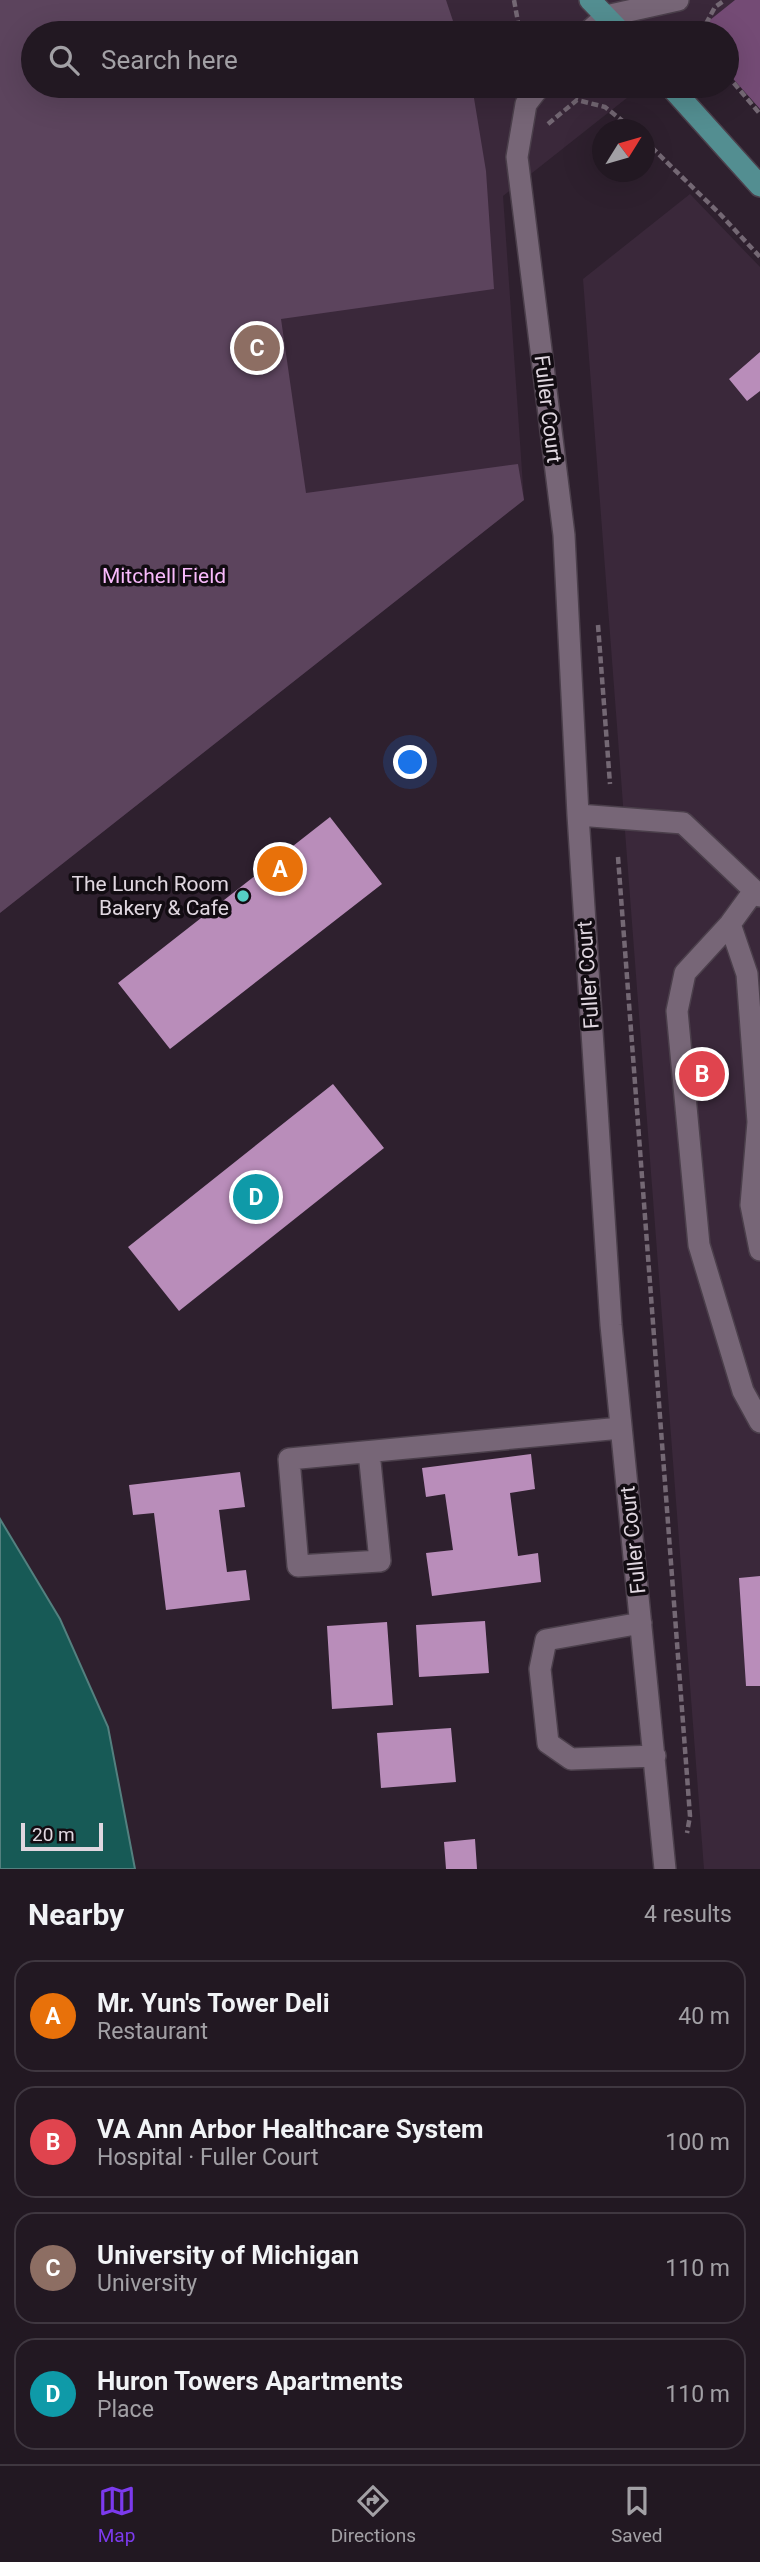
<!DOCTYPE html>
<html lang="en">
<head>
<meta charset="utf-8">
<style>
	body { margin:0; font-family:Roboto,sans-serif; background:#2e252f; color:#f1f3f6 }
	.compass { position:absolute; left:592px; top:119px; width:63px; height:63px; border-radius:50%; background:#221822; box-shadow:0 7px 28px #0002; rotate:53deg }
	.scale { position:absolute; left:21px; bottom:18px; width:82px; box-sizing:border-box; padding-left:7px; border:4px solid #e0d7e0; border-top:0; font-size:19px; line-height:24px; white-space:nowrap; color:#e0d7e0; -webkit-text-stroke:5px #120c12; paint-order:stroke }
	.you { position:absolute; left:411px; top:763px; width:24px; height:24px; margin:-18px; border:5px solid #fff; border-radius:50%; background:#1a73e8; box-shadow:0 0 0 10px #1a73e833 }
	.badge { display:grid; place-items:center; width:46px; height:46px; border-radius:50%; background:#7c3aed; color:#fff; font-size:23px; font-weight:700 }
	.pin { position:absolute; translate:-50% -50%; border:4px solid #fff; box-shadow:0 2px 7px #0006 }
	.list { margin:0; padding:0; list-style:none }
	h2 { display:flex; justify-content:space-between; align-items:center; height:91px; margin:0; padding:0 28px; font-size:30px }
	h2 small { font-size:23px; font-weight:400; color:#a2a0a5 }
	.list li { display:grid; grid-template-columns:46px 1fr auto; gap:21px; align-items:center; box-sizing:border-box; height:112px; margin:0 14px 14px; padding:0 14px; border:2px solid #3f3740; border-radius:21px }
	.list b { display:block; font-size:26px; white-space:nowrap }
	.list p { margin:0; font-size:23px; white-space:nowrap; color:#a2a0a5 }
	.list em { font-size:23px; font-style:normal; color:#a2a0a5 }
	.icon { flex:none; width:38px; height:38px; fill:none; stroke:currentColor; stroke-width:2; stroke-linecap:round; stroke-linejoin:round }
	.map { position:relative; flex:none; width:760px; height:1869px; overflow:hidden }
	.search { position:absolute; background:#221822; box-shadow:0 7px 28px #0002; left:21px; right:21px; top:21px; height:77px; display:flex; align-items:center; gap:18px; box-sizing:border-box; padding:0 24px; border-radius:38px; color:#a2a0a5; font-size:26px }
	.sheet { height:595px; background:#221822 }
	nav { display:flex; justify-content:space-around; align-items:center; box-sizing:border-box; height:98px; border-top:2px solid #3f3740; background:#221822; font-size:19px; color:#a2a0a5 }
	nav a { display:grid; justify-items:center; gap:4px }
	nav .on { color:#7c3aed }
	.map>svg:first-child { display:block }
	.built { fill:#3a283a }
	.green { fill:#5c445d }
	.forest { fill:#744b75 }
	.water { fill:#175a56; stroke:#53807f; stroke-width:2 }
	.building { fill:#b98dba }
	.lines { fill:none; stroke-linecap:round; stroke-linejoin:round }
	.minor-casing { stroke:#4b3f4b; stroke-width:24 }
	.major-casing { stroke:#4b3f4b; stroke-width:24 }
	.path { stroke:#746874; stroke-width:4.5; stroke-dasharray:7 3.5; stroke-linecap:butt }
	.minor { stroke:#767; stroke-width:21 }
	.major { stroke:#538e91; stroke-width:21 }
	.poi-dot { fill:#55cec5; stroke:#120c12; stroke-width:2.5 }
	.labels { text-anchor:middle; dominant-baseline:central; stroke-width:7; stroke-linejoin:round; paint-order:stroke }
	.street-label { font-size:21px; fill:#e0d7e0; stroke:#120c12 }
	.park-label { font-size:21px; fill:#f9bafc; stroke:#120c12 }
	.poi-label { font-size:21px; fill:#e0d7e0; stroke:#120c12; text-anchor:end }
</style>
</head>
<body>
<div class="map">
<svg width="760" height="1869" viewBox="0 0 760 1869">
	<rect width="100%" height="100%" fill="#2e202e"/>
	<path class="built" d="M 0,0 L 760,0 L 727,33 L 33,33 L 33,86 L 642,86 L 503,196 L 524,500 L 0,913 Z
		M 690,194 L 760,267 L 760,1869 L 704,1869 L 583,279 Z"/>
	<path class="green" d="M 0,0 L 446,0 L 457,33 L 33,33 L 33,86 L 472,86 L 486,171 L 494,289 L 281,319 L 306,493 L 518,464 L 524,500 L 0,913 Z"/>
	<path class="forest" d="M 735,0 L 760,0 L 760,109 L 727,72 L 727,33 L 704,33 L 710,20 Z"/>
	<path class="water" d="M 0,1519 L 60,1619 L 108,1727 L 135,1869 L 0,1869 Z"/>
	<path class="building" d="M 760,352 L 760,391 L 747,401 L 729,379 Z
		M 330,817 L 382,884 L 170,1049 L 118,983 Z
		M 333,1084 L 384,1148 L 179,1311 L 128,1247 Z
		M 531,1454 L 535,1489 L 510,1493 L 518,1556 L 538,1553 L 541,1582 L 432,1596 L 426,1553 L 453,1550 L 445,1494 L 426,1497 L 422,1468 Z
		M 240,1472 L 245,1507 L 219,1510 L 227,1572 L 246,1570 L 250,1600 L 166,1610 L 154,1513 L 133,1515 L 129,1485 Z
		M 760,1576 L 760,1686 L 746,1686 L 739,1578 Z
		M 485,1621 L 489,1673 L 419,1677 L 416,1625 Z
		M 387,1622 L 393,1705 L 332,1709 L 327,1626 Z
		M 451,1728 L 456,1782 L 381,1788 L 377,1733 Z
		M 475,1839 L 477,1869 L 446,1869 L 444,1842 Z"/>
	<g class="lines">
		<g class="minor-casing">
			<path id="minor" d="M 606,16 L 678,0
				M 587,33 L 606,16
				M 540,86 L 526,104 L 517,157 L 564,535 L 578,815 L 611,1325 L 665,1869
				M 578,815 L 683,823 L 760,896
				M 754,891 L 730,924 L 685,973 L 677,1011 L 699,1245 L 743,1391 L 760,1422
				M 730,924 L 747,974 L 758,1122 L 751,1205 L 760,1250
				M 369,1452 L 380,1561 L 298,1566 L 289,1459 L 621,1428
				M 641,1623 L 546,1640 L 540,1669 L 548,1743 L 571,1759 L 655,1756"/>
		</g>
		<g class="major-casing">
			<path id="major" d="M 590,0 L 622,33
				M 670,86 L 760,186"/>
		</g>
		<path class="path" d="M 514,0 L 520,33
			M 701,33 L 715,7 L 725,0
			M 727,75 L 760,114
			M 548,124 L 577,100 L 605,107 L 634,130
			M 644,140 L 720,214 L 760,257
			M 598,625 L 610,784
			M 618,857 L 690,1816 L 687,1833"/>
		<use href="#minor" class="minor"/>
		<use href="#major" class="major"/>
	</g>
	<circle class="poi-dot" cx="243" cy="896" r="7"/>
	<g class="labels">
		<g class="street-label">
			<text transform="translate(548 409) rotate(83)">Fuller Court</text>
			<text transform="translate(588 975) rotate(-94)">Fuller Court</text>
			<text transform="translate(633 1540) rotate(-96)">Fuller Court</text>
		</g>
		<g class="park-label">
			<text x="164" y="576">Mitchell Field</text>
		</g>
		<g class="poi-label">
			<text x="229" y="884">The Lunch Room<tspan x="229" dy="24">Bakery &amp; Cafe</tspan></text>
		</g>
	</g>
</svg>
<svg class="compass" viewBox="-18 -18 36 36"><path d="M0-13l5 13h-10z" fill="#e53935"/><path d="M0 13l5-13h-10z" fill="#a2a0a5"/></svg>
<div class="scale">20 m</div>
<div class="you"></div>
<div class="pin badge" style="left:280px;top:869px;background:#e8710a">A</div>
<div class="pin badge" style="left:702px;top:1074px;background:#e0444e">B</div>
<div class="pin badge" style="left:257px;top:348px;background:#8d6e63">C</div>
<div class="pin badge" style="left:256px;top:1197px;background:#0f9aa8">D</div>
<div class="search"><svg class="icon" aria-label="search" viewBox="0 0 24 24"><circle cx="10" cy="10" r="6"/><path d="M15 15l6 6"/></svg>Search here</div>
</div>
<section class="sheet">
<h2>Nearby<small>4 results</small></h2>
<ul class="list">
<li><span class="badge" style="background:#e8710a">A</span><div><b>Mr. Yun's Tower Deli</b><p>Restaurant</p></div><em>40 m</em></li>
<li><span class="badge" style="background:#e0444e">B</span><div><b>VA Ann Arbor Healthcare System</b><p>Hospital · Fuller Court</p></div><em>100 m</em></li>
<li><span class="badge" style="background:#8d6e63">C</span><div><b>University of Michigan</b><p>University</p></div><em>110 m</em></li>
<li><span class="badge" style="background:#0f9aa8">D</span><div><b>Huron Towers Apartments</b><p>Place</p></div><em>110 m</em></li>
</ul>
</section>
<nav>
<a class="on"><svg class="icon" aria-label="map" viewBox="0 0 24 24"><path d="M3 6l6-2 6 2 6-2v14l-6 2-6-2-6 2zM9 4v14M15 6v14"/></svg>Map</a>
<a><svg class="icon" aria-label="directions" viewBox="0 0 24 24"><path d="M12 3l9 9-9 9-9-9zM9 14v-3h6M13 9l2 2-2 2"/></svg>Directions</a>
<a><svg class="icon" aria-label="saved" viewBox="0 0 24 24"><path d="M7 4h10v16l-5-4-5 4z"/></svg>Saved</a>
</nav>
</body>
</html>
